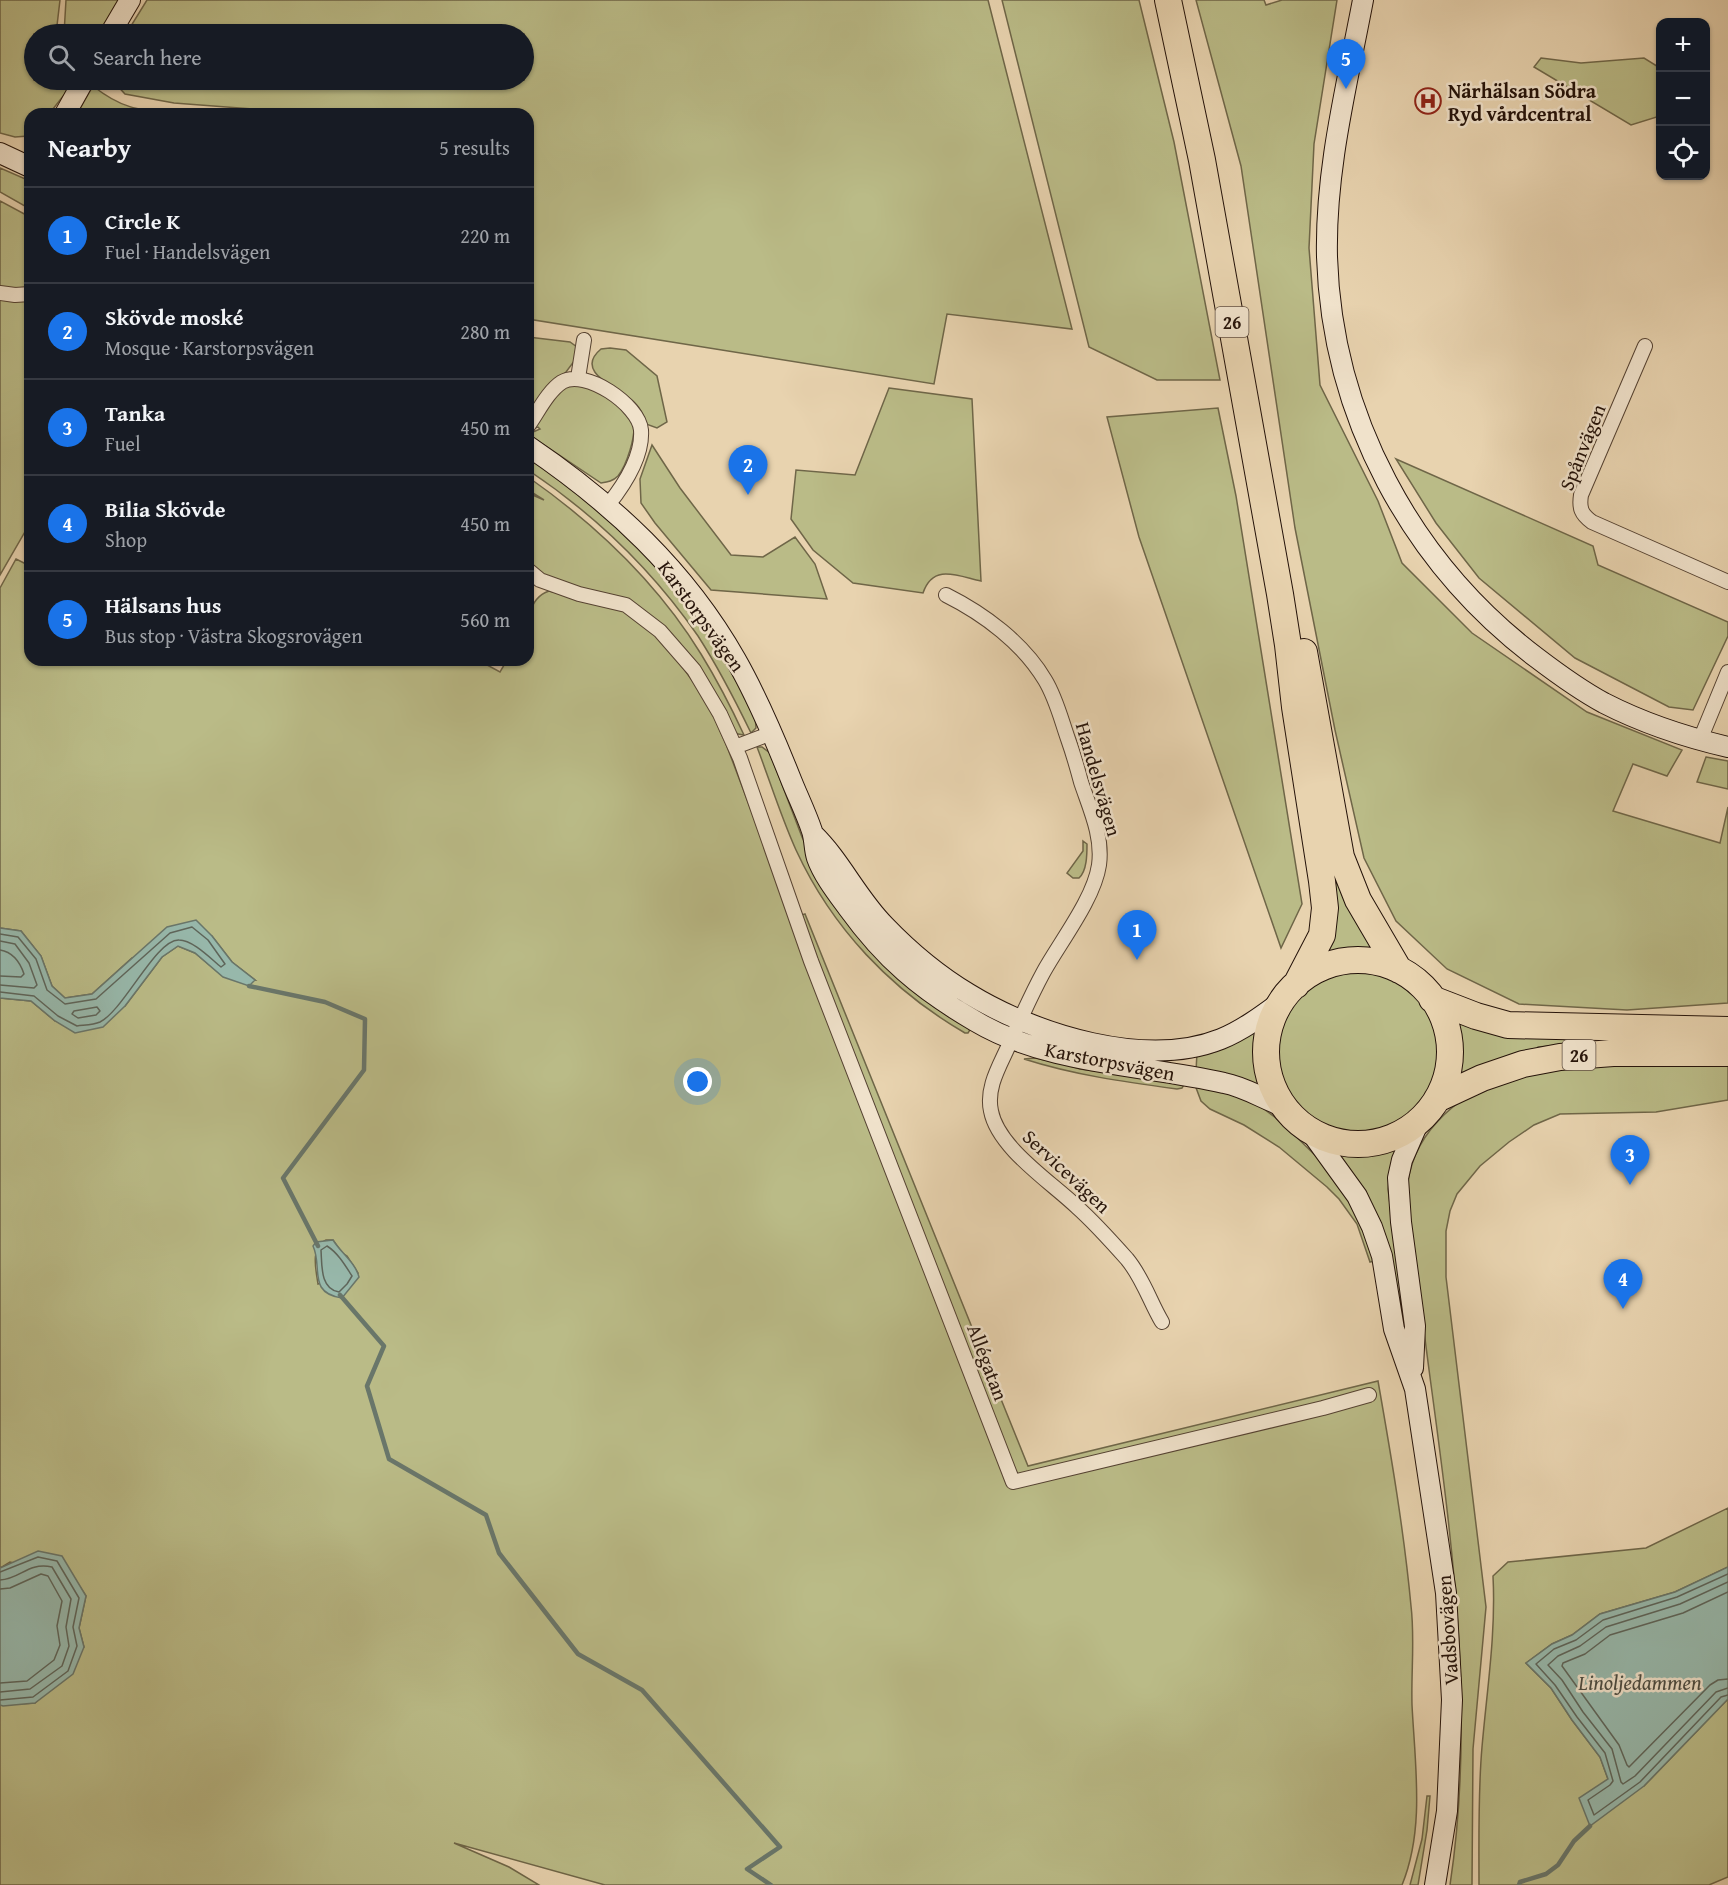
<!DOCTYPE html>
<html lang="en">
<head>
<meta charset="utf-8">
<style>
	body { margin:0; font-family:"Gentium Book Plus",serif; background:#242831; color:#f1f3f6 }
	.controls { position:absolute; right:18px; top:18px; display:grid; overflow:hidden; border-radius:12px; box-shadow:0 2px 4px #0004 }
	.controls button { width:54px; height:54px; display:grid; place-items:center; padding:0; border:0; border-bottom:2px solid #363941; background:#171b24; color:#f1f3f6; font:30px sans-serif }
	.you { position:absolute; left:698px; top:1082px; width:21px; height:21px; margin:-15px; border:4px solid #fff; border-radius:50%; background:#1a73e8; box-shadow:0 0 0 9px #1a73e833 }
	.badge { display:grid; place-items:center; width:39px; height:39px; border-radius:50%; background:#1a73e8; color:#fff; font-size:20px; font-weight:700 }
	.pin { position:absolute; translate:-50% -50px; filter:drop-shadow(0 2px 3px #0008) }
	.pin::after { content:''; position:absolute; top:32px; width:21px; height:18px; background:inherit; clip-path:polygon(0 0,100% 0,50% 100%) }
	.list { margin:0; padding:0; list-style:none }
	h2 { display:flex; justify-content:space-between; align-items:center; height:78px; margin:0; padding:0 24px; font-size:26px }
	h2 small { font-size:20px; font-weight:400; color:#9ea1a6 }
	.list li { display:grid; grid-template-columns:39px 1fr auto; gap:18px; align-items:center; box-sizing:border-box; height:96px; padding:0 24px; border-top:2px solid #363941 }
	.list b { display:block; font-size:22px; white-space:nowrap }
	.list p { margin:0; font-size:20px; white-space:nowrap; color:#9ea1a6 }
	.list em { font-size:20px; font-style:normal; color:#9ea1a6 }
	.icon { flex:none; width:33px; height:33px; fill:none; stroke:currentColor; stroke-width:2; stroke-linecap:round; stroke-linejoin:round }
	.map { position:relative; flex:none; width:1728px; height:1885px; overflow:hidden }
	.search { position:absolute; background:#171b24; box-shadow:0 2px 4px #0004; left:24px; top:24px; width:510px; height:66px; display:flex; align-items:center; gap:15px; box-sizing:border-box; padding:0 21px; border-radius:33px; color:#9ea1a6; font-size:22px }
	.panel { position:absolute; background:#171b24; box-shadow:0 2px 4px #0004; left:24px; top:108px; width:510px; height:558px; border-radius:18px }
	.map>svg:first-child { display:block }
	.green { fill:#babb87; stroke:#6f6648; stroke-width:1.5; fill-rule:evenodd }
	.water { fill:#97b8ab; stroke:#69766a; stroke-width:1.5 }
	.lines { fill:none; stroke-linecap:round; stroke-linejoin:round }
	.shore { stroke:#5e655a; stroke-width:1.5 }
	.stream { stroke:#69766a; stroke-width:4.5 }
	.street-casing { stroke:#554232; stroke-width:16 }
	.secondary-casing { stroke:#241209; stroke-width:22 }
	.highway-casing { stroke:#241209; stroke-width:28 }
	.street { stroke:#f0e2cb; stroke-width:14 }
	.secondary { stroke:#f0e2cb; stroke-width:20 }
	.highway { stroke:#e8d3af; stroke-width:26 }
	.labels { text-anchor:middle; dominant-baseline:central; stroke-width:5; stroke-linejoin:round; paint-order:stroke }
	.shield { fill:#f0e2cb; stroke:#615043; stroke-width:1.5 }
	.shield-label { font-size:18px; font-weight:bold; fill:#241209 }
	.poi-label { font-size:20px; font-weight:bold; fill:#241209; stroke:#f0e2cb; text-anchor:start }
	.street-label { font-size:20px; fill:#241209; stroke:#f0e2cb }
	.water-label { font-size:21px; font-style:italic; fill:#4c4c42; stroke:#f0e2cb }
</style>
</head>
<body>
<div class="map">
<svg width="1728" height="1885" viewBox="0 0 1728 1885">
	<rect width="100%" height="100%" fill="#e8d3af"/>
	<filter id="stains"><feTurbulence type="fractalNoise" baseFrequency=".00333" numOctaves="4"/><feColorMatrix values="0 0 0 0 .2 0 0 0 0 .09 0 0 0 0 .02 0 0 0 .5 -.17"/></filter>
	<radialGradient id="worn" r=".72"><stop offset=".6" stop-color="#630" stop-opacity="0"/><stop offset="1" stop-color="#630" stop-opacity=".3"/></radialGradient>
	<path class="green" d="M 0,0 L 60,0 L 56,34 L 34,34 L 34,80 L 73,80 L 64,95 L 49,114 L 30,114 L 28,136 L 15,137 L 0,133 Z
		M 66,0 L 120,0 L 100,34 L 64,34 Z
		M 147,0 L 988,0 L 1072,329 L 947,314 L 934,384 L 528,319 L 528,114 L 319,114 L 174,103 L 125,94 L 112,80 L 524,80 L 524,34 L 126,34 Z
		M 1002,0 L 1139,0 L 1174,142 L 1220,380 L 1157,380 L 1089,347 Z
		M 1196,0 L 1264,0 L 1266,5 L 1282,0 L 1337,0 L 1314,144 L 1309,248 L 1320,385 L 1378,501 L 1402,563 L 1472,633 L 1587,712 L 1682,750 L 1667,776 L 1633,764 L 1613,811 L 1720,843 L 1728,807 L 1728,1003 L 1627,1010 L 1519,1004 L 1447,969 L 1396,921 L 1364,858 L 1335,730 L 1295,528 L 1241,166 Z
		M 1541,58 L 1581,63 L 1644,58 L 1660,68 L 1660,116 L 1631,125 L 1534,67 Z
		M 93,86 C 122,109 139,110 175,114 L 77,114 Z
		M 0,168 L 30,181 L 30,209 L 0,192 Z
		M 0,201 L 30,217 L 30,523 L 0,575 Z
		M 528,337 L 570,342 L 577,347 L 575,360 L 566,372 L 555,381 L 528,416 Z
		M 610,348 L 626,350 L 657,376 L 667,422 L 657,428 L 646,424 C 644,416 641,409 635,403 C 621,388 572,373 601,349 Z
		M 566,384 C 572,385 579,384 585,386 C 598,391 628,409 633,422 C 637,435 626,466 618,476 C 613,481 608,482 601,483 L 528,434 L 528,431 L 531,433 L 540,429 L 538,427 L 532,429 L 549,402 Z
		M 889,388 L 972,399 L 981,581 C 958,576 933,563 923,593 L 853,583 L 813,550 L 791,519 L 796,470 L 855,475 Z
		M 1218,408 L 1236,496 L 1302,904 L 1281,948 L 1139,537 L 1107,417 Z
		M 652,445 L 680,488 L 731,555 L 763,557 L 795,537 L 815,564 L 827,599 L 711,590 L 655,523 L 641,503 L 640,479 Z
		M 528,458 C 542,468 557,477 570,487 C 636,537 691,602 732,674 C 741,690 756,709 756,728 L 751,733 C 735,700 718,667 698,636 C 653,571 594,514 528,470 Z
		M 1396,459 L 1593,546 L 1598,565 L 1728,622 L 1728,636 L 1693,710 L 1669,707 L 1575,658 L 1479,578 L 1436,523 Z
		M 1579,459 L 1584,463 L 1585,470 L 1579,482 L 1569,482 Z
		M 528,477 C 595,524 658,584 701,654 C 717,680 731,707 744,735 L 738,734 L 731,729 L 715,695 L 637,607 L 550,580 L 528,564 L 528,493 L 544,500 L 528,490 Z
		M 16,559 L 30,566 L 30,660 L 478,660 L 500,672 L 507,660 L 528,660 C 528,638 522,600 549,591 L 622,608 L 651,630 L 681,665 L 707,701 L 726,744 L 792,918 L 805,914 L 1028,1466 L 1378,1381 C 1391,1455 1404,1531 1411,1606 C 1415,1638 1411,1672 1412,1705 C 1415,1765 1425,1829 1402,1885 L 605,1885 L 454,1843 L 509,1867 L 539,1885 L 0,1885 L 0,1705 L 35,1703 L 84,1647 L 79,1628 L 86,1596 L 74,1578 L 10,1562 L 0,1568 L 0,998 L 31,1001 L 55,1021 L 125,1006 L 162,957 L 178,946 L 195,953 L 224,977 L 255,980 L 232,962 L 212,936 L 132,958 L 92,994 L 65,998 L 52,986 L 41,956 L 21,931 L 0,928 L 0,588 ZM 326,1240 L 333,1240 L 342,1253 L 347,1256 L 358,1273 L 318,1284 C 316,1270 310,1247 326,1240 Z
		M 757,747 L 762,747 L 770,753 L 802,837 L 821,877 L 971,1028 L 968,1033 L 965,1033 C 891,990 832,928 796,850 C 781,817 770,781 757,747 Z
		M 1706,757 L 1728,761 L 1728,789 L 1697,782 Z
		M 1326,820 L 1384,957 L 1355,954 L 1325,960 L 1322,956 Z
		M 1083,841 L 1087,844 C 1087,854 1087,871 1079,878 L 1073,878 L 1067,873 L 1083,851 Z
		M1274 1051a84 84 0 1 1 168 0a84 84 0 1 1-168 0Z
		M 1449,1018 L 1588,1037 L 1588,1043 L 1538,1047 L 1537,1049 L 1451,1079 L 1455,1049 Z
		M 1260,1025 L 1264,1027 L 1261,1055 L 1269,1088 L 1266,1092 L 1196,1072 L 1197,1052 Z
		M 1035,1058 L 1064,1064 L 1080,1069 L 1185,1083 L 1182,1088 L 1177,1089 C 1125,1082 1074,1075 1024,1059 Z
		M 1666,1064 L 1728,1066 L 1728,1100 L 1656,1112 L 1560,1114 L 1534,1125 L 1509,1142 L 1480,1166 L 1457,1194 L 1450,1211 L 1446,1231 L 1446,1277 L 1486,1607 L 1473,1749 L 1472,1885 L 1450,1885 C 1475,1720 1454,1555 1432,1392 C 1423,1326 1415,1259 1407,1193 C 1409,1136 1455,1096 1505,1078 C 1515,1074 1527,1074 1537,1072 C 1580,1066 1623,1065 1666,1064 Z
		M 1195,1085 L 1228,1092 L 1256,1103 L 1280,1121 L 1318,1158 L 1339,1182 L 1366,1236 L 1374,1261 L 1370,1262 L 1357,1224 L 1339,1199 L 1327,1187 L 1279,1147 L 1244,1125 L 1210,1109 L 1201,1101 Z
		M 1394,1141 L 1398,1144 L 1391,1164 L 1388,1189 L 1406,1328 L 1401,1328 L 1390,1261 L 1329,1148 L 1332,1144 L 1364,1147 Z
		M 1728,1508 L 1728,1567 L 1675,1592 L 1600,1614 L 1572,1635 L 1552,1644 L 1526,1663 L 1551,1688 L 1572,1720 L 1600,1757 L 1608,1779 L 1644,1786 L 1728,1699 L 1728,1877 L 1709,1885 L 1479,1885 C 1479,1839 1478,1792 1482,1747 C 1487,1689 1496,1634 1493,1576 L 1508,1562 L 1646,1548 Z
		M 1427,1796 L 1430,1796 L 1427,1830 L 1418,1885 L 1410,1885 L 1422,1839 Z"/>
	<path class="water" d="M 196,920 L 212,936 L 232,962 L 255,980 L 249,986 L 223,977 L 195,953 L 178,946 L 162,957 L 125,1006 L 103,1027 L 75,1033 L 55,1021 L 31,1001 L 0,998 L 0,928 L 21,931 L 41,956 L 52,986 L 65,998 L 92,994 L 167,927 Z
		M 333,1240 C 341,1253 355,1262 359,1277 L 342,1298 C 307,1293 323,1267 313,1246 L 316,1242 Z
		M 38,1551 L 62,1556 L 86,1596 L 79,1628 L 84,1647 L 73,1674 L 35,1703 L 3,1706 L 0,1705 L 0,1568 Z
		M 1728,1567 L 1728,1699 L 1644,1786 L 1590,1826 L 1579,1798 L 1608,1779 L 1600,1757 L 1572,1720 L 1551,1688 L 1526,1663 L 1552,1644 L 1572,1635 L 1600,1614 L 1675,1592 Z"/>
	<g class="lines">
		<path class="shore" d="M 0,934 L 18,937 L 36,959 L 47,990 L 65,1004 L 96,999 L 170,933 L 192,927 L 208,940 L 225,964 L 221,967 C 211,959 193,940 179,940 C 156,939 124,1010 100,1022 C 93,1025 84,1025 77,1026 L 58,1016 L 34,996 L 0,992
			M 0,941 L 15,944 L 29,963 L 37,985 L 34,988 L 0,985
			M 0,950 C 12,952 20,962 24,974 L 21,977 L 0,976
			M 97,1007 L 100,1011 L 96,1015 L 78,1018 L 72,1014 L 74,1011 Z
			M 327,1246 C 338,1253 345,1265 352,1276 L 347,1284 L 339,1292 C 320,1289 322,1265 321,1250 Z
			M 0,1572 L 38,1557 L 57,1561 L 79,1598 L 73,1627 L 77,1646 L 68,1671 L 33,1697 L 0,1700
			M 1728,1574 L 1677,1597 L 1603,1620 L 1576,1640 L 1554,1649 L 1536,1664 L 1555,1685 L 1577,1717 L 1605,1753 L 1613,1781 L 1610,1785 L 1588,1800 L 1594,1815 L 1640,1782 L 1721,1697 L 1728,1695
			M 0,1580 C 21,1579 27,1562 52,1567 L 71,1599 L 66,1627 L 69,1646 L 62,1666 L 30,1689 L 0,1692
			M 1728,1582 L 1680,1604 L 1606,1627 L 1580,1646 L 1558,1656 L 1548,1665 L 1562,1680 L 1583,1712 L 1612,1749 L 1621,1782 L 1623,1784 L 1635,1776 L 1716,1692 L 1728,1688
			M 0,1589 L 10,1588 L 41,1574 L 48,1576 L 62,1601 L 57,1626 L 60,1645 L 54,1660 L 27,1681 L 0,1683
			M 1728,1592 L 1683,1613 L 1610,1635 L 1585,1654 L 1563,1663 L 1562,1666 L 1619,1745 L 1627,1765 L 1629,1767 L 1710,1685 L 1718,1680 L 1728,1679"/>
		<path class="stream" d="M 249,986 L 325,1002 L 365,1019 L 364,1070 L 283,1178 L 318,1246
			M 340,1295 L 384,1346 L 367,1386 L 389,1459 L 486,1515 L 499,1553 L 578,1654 L 642,1690 L 780,1847 L 747,1869 L 771,1885
			M 1519,1885 L 1520,1882 L 1546,1874 L 1558,1865 L 1574,1841 L 1590,1826"/>
		<g class="street-casing">
			<path id="street" d="M 0,293 L 15,295 L 30,294
				M 1645,346 L 1581,495 C 1579,508 1581,514 1592,522 L 1728,582
				M 578,378 L 584,340
				M 528,426 C 538,412 548,391 562,382 C 585,368 639,405 641,430 C 643,457 624,485 608,505
				M 528,570 L 540,580 L 579,594 L 626,605 L 660,631 L 694,670 L 720,714 L 740,758 L 811,961 L 1013,1482 L 1323,1408 L 1369,1395
				M 946,595 C 984,614 1023,643 1045,680 C 1056,698 1061,719 1068,739 C 1073,753 1077,767 1081,782 C 1090,809 1103,836 1099,865 C 1094,899 1060,942 1043,973 C 1030,997 1019,1022 1008,1047 C 999,1067 986,1088 991,1111 C 998,1148 1051,1182 1077,1207 C 1095,1223 1111,1241 1127,1259 C 1143,1278 1150,1302 1162,1322
				M 1700,740 L 1728,672
				M 735,747 L 772,733"/>
		</g>
		<g class="secondary-casing">
			<path id="secondary" d="M 1363,0 C 1347,85 1325,170 1327,257 C 1332,416 1411,563 1537,658 C 1558,674 1580,690 1604,703 C 1643,723 1685,737 1728,747
				M 110,34 L 130,0
				M 65,114 L 84,80
				M 0,153 L 30,167
				M 528,446 C 612,503 685,570 736,660 C 757,697 774,737 790,777 C 797,795 806,813 812,831 C 815,840 814,849 817,858 C 823,875 837,893 848,908 C 885,959 920,989 975,1021 C 1049,1065 1142,1064 1224,1083 C 1245,1087 1263,1099 1283,1106
				M 813,834 C 841,861 857,898 885,926 C 910,952 939,976 969,994 C 1036,1035 1146,1069 1221,1039 C 1243,1030 1263,1015 1282,1001
				M 1310,1131 L 1357,1196 L 1372,1227 L 1382,1256 L 1394,1329 L 1415,1389 L 1446,1593 L 1452,1700 L 1447,1811 L 1435,1885
				M 1413,1368 L 1415,1326 L 1401,1222 L 1398,1178 L 1402,1160 L 1419,1121"/>
		</g>
		<g class="highway-casing">
			<path id="highway" d="M 1168,0 L 1202,160 L 1280,594 L 1288,645 L 1295,707 L 1322,881 L 1325,908 L 1322,935 L 1296,985
				M 1304,652 L 1341,857 L 1358,900 L 1399,970
				M1266 1052a92 92 0 1 1 184 0a92 92 0 1 1-184 0Z
				M 1432,999 L 1476,1016 L 1508,1025 L 1728,1030
				M 1437,1099 L 1482,1078 L 1523,1064 L 1560,1057 L 1613,1053 L 1728,1053"/>
		</g>
		<use href="#street" class="street"/>
		<use href="#secondary" class="secondary"/>
		<use href="#highway" class="highway"/>
	</g>
	<defs>
		<g id="hospital-ring" transform="scale(1.35)"><circle r="9.5" fill="#f0e2cb" stroke="#8f2418" stroke-width="1.5"/><path d="M-5-5h3v3.5h4V-5h3V5h-3V1.5h-4V5h-3Z" fill="#8f2418"/></g>
	</defs>
	<g fill-rule="evenodd">
		<use href="#hospital-ring" x="1428" y="101"/>
	</g>
	<g class="labels">
		<g class="shield">
			<rect x="1215.5" y="307" width="33" height="30" rx="4.5"/>
			<rect x="1562.5" y="1040" width="33" height="30" rx="4.5"/>
		</g>
		<g class="shield-label">
			<text x="1232" y="322">26</text>
			<text x="1579" y="1055">26</text>
		</g>
		<g class="poi-label">
			<text x="1448" y="90">Närhälsan Södra<tspan x="1448" dy="23">Ryd vårdcentral</tspan></text>
		</g>
		<g class="street-label">
			<text transform="translate(1582 447) rotate(-68)">Spånvägen</text>
			<text transform="translate(702 616) rotate(54)">Karstorpsvägen</text>
			<text transform="translate(1099 779) rotate(74)">Handelsvägen</text>
			<text transform="translate(1110 1061) rotate(11)">Karstorpsvägen</text>
			<text transform="translate(1067 1171) rotate(43)">Servicevägen</text>
			<text transform="translate(988 1362) rotate(69)">Allégatan</text>
			<text transform="translate(1447 1630) rotate(-94)">Vadsbovägen</text>
		</g>
		<g class="water-label">
			<text x="1640" y="1682">Linoljedammen</text>
		</g>
	</g>
	<rect width="100%" height="100%" filter="url(#stains)"/>
	<rect width="100%" height="100%" fill="url(#worn)"/>
</svg>
<div class="controls">
<button>+</button>
<button>−</button>
<button><svg class="icon" aria-label="locate" viewBox="0 0 24 24"><circle cx="12" cy="12" r="6"/><path d="M12 2v4M12 18v4M2 12h4M18 12h4"/></svg></button>
</div>
<div class="you"></div>
<div class="pin badge" style="left:1137px;top:960px">1</div>
<div class="pin badge" style="left:748px;top:495px">2</div>
<div class="pin badge" style="left:1630px;top:1185px">3</div>
<div class="pin badge" style="left:1623px;top:1309px">4</div>
<div class="pin badge" style="left:1346px;top:89px">5</div>
<div class="search"><svg class="icon" aria-label="search" viewBox="0 0 24 24"><circle cx="10" cy="10" r="6"/><path d="M15 15l6 6"/></svg>Search here</div>
<section class="panel">
<h2>Nearby<small>5 results</small></h2>
<ul class="list">
<li><span class="badge">1</span><div><b>Circle K</b><p>Fuel · Handelsvägen</p></div><em>220 m</em></li>
<li><span class="badge">2</span><div><b>Skövde moské</b><p>Mosque · Karstorpsvägen</p></div><em>280 m</em></li>
<li><span class="badge">3</span><div><b>Tanka</b><p>Fuel</p></div><em>450 m</em></li>
<li><span class="badge">4</span><div><b>Bilia Skövde</b><p>Shop</p></div><em>450 m</em></li>
<li><span class="badge">5</span><div><b>Hälsans hus</b><p>Bus stop · Västra Skogsrovägen</p></div><em>560 m</em></li>
</ul>
</section>
</div>
</body>
</html>
